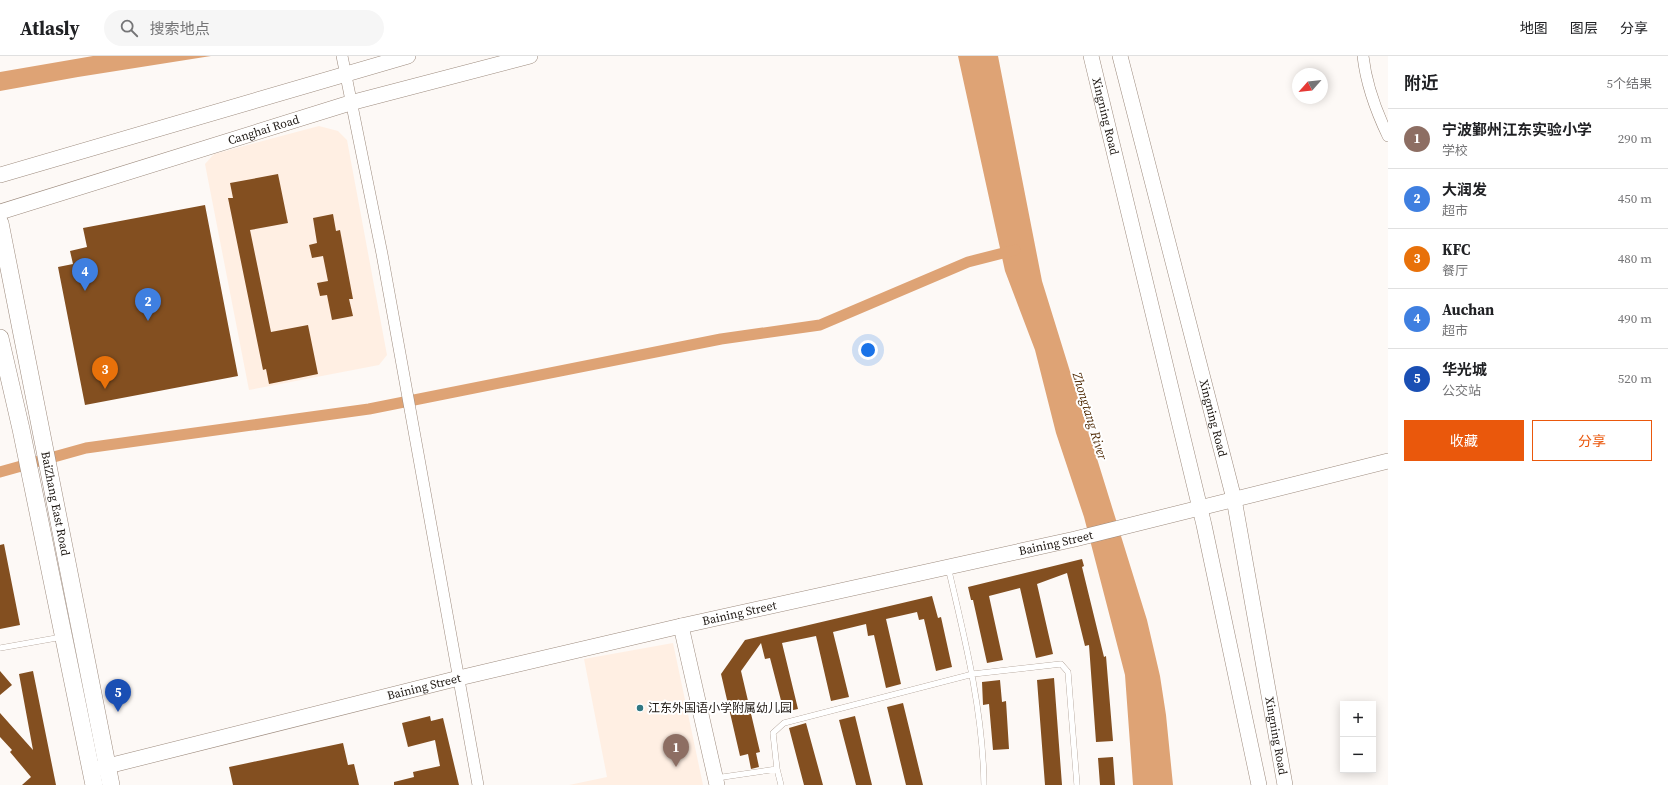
<!DOCTYPE html>
<html lang="zh">
<head>
<meta charset="utf-8">
<style>
	body { margin:0; font-family:"Source Serif 4","Noto Sans SC",serif; background:#f6f6f6; color:#202124 }
	.controls { position:absolute; right:12px; bottom:12px; display:grid; overflow:hidden; border-radius:0px; box-shadow:0 2px 10px #0003 }
	.controls button { width:36px; height:36px; display:grid; place-items:center; padding:0; border:0; border-bottom:1px solid #e0e0e0; background:#fff; color:#202124; font:20px sans-serif }
	.compass { position:absolute; left:1292px; top:12px; width:36px; height:36px; border-radius:50%; background:#fff; box-shadow:0 2px 10px #0003; rotate:243deg }
	.you { position:absolute; left:868px; top:294px; width:14px; height:14px; margin:-10px; border:3px solid #fff; border-radius:50%; background:#1a73e8; box-shadow:0 0 0 6px #1a73e833 }
	.badge { display:grid; place-items:center; width:26px; height:26px; border-radius:50%; background:#ea580c; color:#fff; font-size:13px; font-weight:700 }
	.pin { position:absolute; translate:-50% -33px; filter:drop-shadow(0 1px 2px #0008) }
	.pin::after { content:''; position:absolute; top:21px; width:14px; height:12px; background:inherit; clip-path:polygon(0 0,100% 0,50% 100%) }
	.list { margin:0; padding:0; list-style:none }
	h2 { display:flex; justify-content:space-between; align-items:center; height:52px; margin:0; padding:0 16px; font-size:17px }
	h2 small { font-size:13px; font-weight:400; color:#757577 }
	.list li { display:grid; grid-template-columns:26px 1fr auto; gap:12px; align-items:center; box-sizing:border-box; height:60px; padding:0 16px; border-top:1px solid #e0e0e0 }
	.list b { display:block; font-size:15px; white-space:nowrap }
	.list p { margin:0; font-size:13px; white-space:nowrap; color:#757577 }
	.list em { font-size:13px; font-style:normal; color:#757577 }
	.actions { display:flex; gap:8px; padding:12px 16px }
	.actions a { flex:1; padding:9px 0; border:1px solid #ea580c; border-radius:0px; text-align:center; font-size:14px; color:#ea580c }
	.actions .main { background:#ea580c; color:#fff }
	.icon { flex:none; width:22px; height:22px; fill:none; stroke:currentColor; stroke-width:2; stroke-linecap:round; stroke-linejoin:round }
	.map { position:relative; flex:none; width:1388px; height:729px; overflow:hidden }
	header { display:flex; align-items:center; gap:24px; box-sizing:border-box; height:56px; padding:0 20px; background:#fff; border-bottom:1px solid #e0e0e0 }
	header strong { font-size:19px }
	nav { display:flex; gap:22px; margin-inline-start:auto; font-size:14px }
	.search { width:280px; height:36px; background:#f6f6f6; display:flex; align-items:center; gap:10px; box-sizing:border-box; padding:0 14px; border-radius:22px; color:#757577; font-size:15px }
	main { display:flex }
	aside { flex:1; background:#fff }
	.map>svg:first-child { display:block }
	.built { fill:#ffefe3 }
	.water { fill:#dea375 }
	.lines { fill:none; stroke-linecap:round; stroke-linejoin:round }
	.canal { stroke:#dea375; stroke-width:11 }
	.building { fill:#834f20 }
	.lane-casing { stroke:#9d8b7e; stroke-width:6 }
	.street-casing { stroke:#9d8b7e; stroke-width:12 }
	.secondary-casing { stroke:#9d8b7e; stroke-width:16 }
	.primary-casing { stroke:#9d8b7e; stroke-width:18 }
	.lane { stroke:#fff; stroke-width:5.5 }
	.street { stroke:#fff; stroke-width:11 }
	.secondary { stroke:#fff; stroke-width:15 }
	.primary { stroke:#fff; stroke-width:17 }
	.poi-dot { fill:#317883; stroke:#fff; stroke-width:1.5 }
	.labels { text-anchor:middle; dominant-baseline:central; stroke-width:4; stroke-linejoin:round; paint-order:stroke }
	.street-label { font-size:12px; fill:#1e1813; stroke:#fff }
	.poi-label { font-size:12px; fill:#1e1813; stroke:#fff; text-anchor:start }
	.water-label { font-size:13px; font-style:italic; fill:#502a04; stroke:#fff }
</style>
</head>
<body>
<header>
<strong>Atlasly</strong>
<div class="search"><svg class="icon" aria-label="search" viewBox="0 0 24 24"><circle cx="10" cy="10" r="6"/><path d="M15 15l6 6"/></svg>搜索地点</div>
<nav><a>地图</a><a>图层</a><a>分享</a></nav>
</header>
<main>
<div class="map">
<svg width="1388" height="729" viewBox="0 0 1388 729">
	<rect width="100%" height="100%" fill="#fdf9f6"/>
	<path class="built" d="M 319,70 L 338,75 L 347,84 L 387,299 L 379,309 L 249,334 L 205,108 L 214,98 Z
		M 673,587 L 703,729 L 569,729 L 607,721 L 584,603 Z"/>
	<path class="water" d="M 93,0 L 211,0 L 78,21 L 0,35 L 0,16 Z
		M 958,0 L 998,0 L 1042,225 L 1147,564 L 1160,620 L 1166,659 L 1173,729 L 1133,729 L 1125,619 L 1084,461 L 1056,377 L 1035,294 L 1005,215 Z"/>
	<g class="lines">
		<path class="canal" d="M 0,416 L 86,392 L 369,353 L 721,283 L 820,269 L 968,206 L 1015,194"/>
	</g>
	<path class="building" d="M 278,118 L 288,167 L 250,174 L 271,276 L 308,269 L 318,318 L 269,328 L 266,313 L 263,314 L 228,142 L 233,142 L 230,127 Z
		M 205,149 L 238,320 L 85,349 L 58,211 L 73,208 L 70,195 L 87,191 L 83,172 Z
		M 333,158 L 336,175 L 340,174 L 353,243 L 349,243 L 353,260 L 332,264 L 327,239 L 320,240 L 317,227 L 328,225 L 323,200 L 312,202 L 309,189 L 317,187 L 313,162 Z
		M 4,488 L 20,569 L 0,573 L 0,489 Z
		M 1082,503 L 1084,510 L 1082,511 L 1104,601 L 1106,600 L 1113,685 L 1096,686 L 1089,589 L 1085,590 L 1067,517 L 1037,528 L 1053,598 L 1036,602 L 1020,532 L 989,540 L 1003,604 L 987,607 L 973,544 L 971,544 L 968,531 Z
		M 932,540 L 938,562 L 941,561 L 952,611 L 936,615 L 924,563 L 919,564 L 917,556 L 886,563 L 901,628 L 886,632 L 874,579 L 868,580 L 866,568 L 833,576 L 849,641 L 831,645 L 816,580 L 782,587 L 798,653 L 784,656 L 770,602 L 765,603 L 761,587 L 741,615 L 760,696 L 756,697 L 759,711 L 751,713 L 748,698 L 740,700 L 721,618 L 745,584 Z
		M 0,615 L 12,629 L 0,639 Z
		M 33,615 L 56,729 L 22,729 L 31,721 L 10,696 L 12,694 L 0,681 L 0,657 L 33,694 L 19,618 Z
		M 1054,622 L 1062,729 L 1045,729 L 1037,624 Z
		M 1000,624 L 1002,646 L 1006,645 L 1009,693 L 993,694 L 989,648 L 983,649 L 982,626 Z
		M 903,647 L 923,729 L 906,729 L 887,651 Z
		M 430,660 L 431,665 L 443,662 L 459,729 L 394,729 L 394,726 L 414,721 L 413,716 L 440,710 L 435,684 L 408,691 L 402,667 Z
		M 855,660 L 872,729 L 856,729 L 839,664 Z
		M 806,667 L 823,729 L 804,729 L 789,672 Z
		M 343,687 L 348,709 L 354,708 L 359,729 L 233,729 L 229,711 Z
		M 1113,701 L 1115,729 L 1100,729 L 1098,702 Z"/>
	<g class="lines">
		<g class="lane-casing">
			<path id="lane" d="M 948,511 C 965,583 983,655 984,729
				M 0,592 L 62,581
				M 716,722 L 777,713
				M 781,729 L 777,713 L 773,677 L 784,667 L 973,618 L 1061,608 L 1068,616 L 1077,729"/>
		</g>
		<g class="street-casing">
			<path id="street" d="M 342,0 L 382,198 L 478,729
				M 1363,0 C 1366,27 1376,55 1388,80"/>
		</g>
		<g class="secondary-casing">
			<g id="secondary">
				<path id="s1" d="M 1091,0 L 1204,469 L 1259,729"/>
				<path id="s2" d="M 1120,0 L 1234,443 L 1285,729"/>
				<path d="M 0,119 L 408,0"/>
				<path id="s3" d="M 0,156 L 350,47 L 530,0"/>
				<path d="M 681,570 L 717,729"/>
				<path id="s4" d="M 96,713 L 459,622 L 681,570 L 1075,483 L 1388,405"/>
			</g>
		</g>
		<g class="primary-casing">
			<g id="primary">
				<path id="s5" d="M 0,167 L 111,729"/>
				<path d="M 0,282 L 21,373 L 94,729"/>
			</g>
		</g>
		<use href="#lane" class="lane"/>
		<use href="#street" class="street"/>
		<use href="#secondary" class="secondary"/>
		<use href="#primary" class="primary"/>
	</g>
	<circle class="poi-dot" cx="640" cy="652" r="4"/>
	<g class="labels">
		<g class="street-label">
			<text stroke="none"><textPath href="#s1" startOffset="62">Xingning Road</textPath></text>
			<text stroke="none"><textPath href="#s3" startOffset="276">Canghai Road</textPath></text>
			<text stroke="none"><textPath href="#s2" startOffset="374">Xingning Road</textPath></text>
			<text stroke="none"><textPath href="#s5" startOffset="286">BaiZhang East Road</textPath></text>
			<text stroke="none"><textPath href="#s4" startOffset="986">Baining Street</textPath></text>
			<text stroke="none"><textPath href="#s4" startOffset="662">Baining Street</textPath></text>
			<text stroke="none"><textPath href="#s4" startOffset="338">Baining Street</textPath></text>
			<text stroke="none"><textPath href="#s2" startOffset="698">Xingning Road</textPath></text>
		</g>
		<g class="poi-label">
			<text x="648" y="652">江东外国语小学附属幼儿园</text>
		</g>
		<g class="water-label">
			<text transform="translate(1090 360) rotate(73)">Zhongtang River</text>
		</g>
	</g>
</svg>
<div class="controls">
<button>+</button>
<button>−</button>
</div>
<svg class="compass" viewBox="-18 -18 36 36"><path d="M0-13l5 13h-10z" fill="#e53935"/><path d="M0 13l5-13h-10z" fill="#757577"/></svg>
<div class="you"></div>
<div class="pin badge" style="left:676px;top:711px;background:#8d6e63">1</div>
<div class="pin badge" style="left:148px;top:265px;background:#3f7fe0">2</div>
<div class="pin badge" style="left:105px;top:333px;background:#e8710a">3</div>
<div class="pin badge" style="left:85px;top:235px;background:#3f7fe0">4</div>
<div class="pin badge" style="left:118px;top:656px;background:#1a4fb4">5</div>
</div>
<aside>
<h2>附近<small>5个结果</small></h2>
<ul class="list">
<li><span class="badge" style="background:#8d6e63">1</span><div><b>宁波鄞州江东实验小学</b><p>学校</p></div><em>290 m</em></li>
<li><span class="badge" style="background:#3f7fe0">2</span><div><b>大润发</b><p>超市</p></div><em>450 m</em></li>
<li><span class="badge" style="background:#e8710a">3</span><div><b>KFC</b><p>餐厅</p></div><em>480 m</em></li>
<li><span class="badge" style="background:#3f7fe0">4</span><div><b>Auchan</b><p>超市</p></div><em>490 m</em></li>
<li><span class="badge" style="background:#1a4fb4">5</span><div><b>华光城</b><p>公交站</p></div><em>520 m</em></li>
</ul>
<div class="actions"><a class="main">收藏</a><a>分享</a></div>
</aside>
</main>
</body>
</html>
